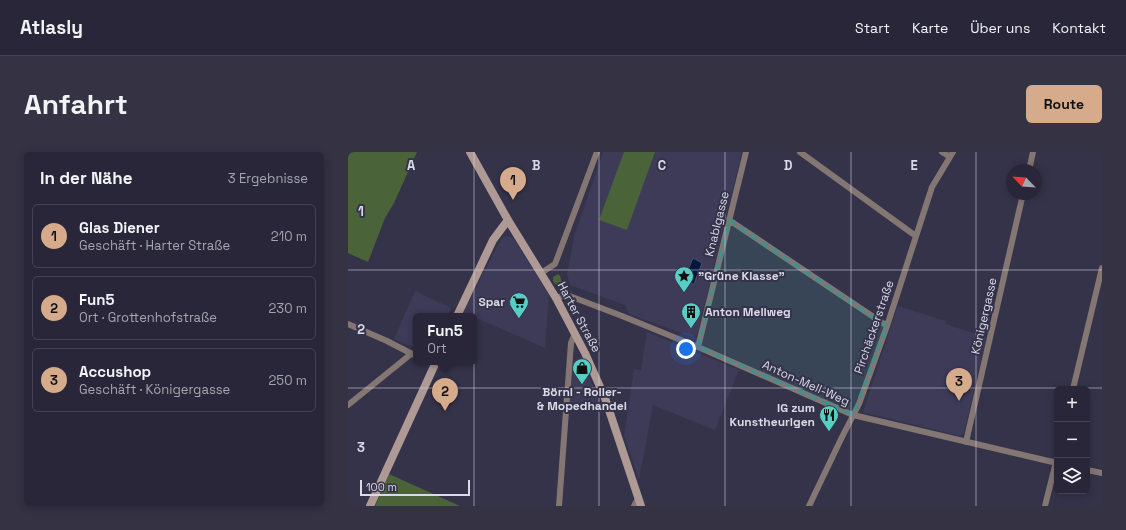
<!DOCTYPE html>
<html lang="de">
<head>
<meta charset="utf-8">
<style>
	body { margin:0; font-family:"Space Grotesk",sans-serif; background:#343243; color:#f1f3f6 }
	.controls { position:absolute; right:12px; bottom:12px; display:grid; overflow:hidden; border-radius:6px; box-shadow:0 2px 10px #0003 }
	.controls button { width:36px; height:36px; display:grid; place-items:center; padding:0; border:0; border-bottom:1px solid #444353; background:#282638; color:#f1f3f6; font:20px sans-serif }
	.compass { position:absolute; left:658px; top:12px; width:36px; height:36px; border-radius:50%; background:#282638; box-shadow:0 2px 10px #0003; rotate:295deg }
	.scale { position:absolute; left:12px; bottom:10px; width:110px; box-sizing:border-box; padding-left:4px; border:2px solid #dad9e8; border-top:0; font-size:11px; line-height:14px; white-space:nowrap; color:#dad9e8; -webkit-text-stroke:3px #35334a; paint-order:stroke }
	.you { position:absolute; left:338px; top:197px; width:14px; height:14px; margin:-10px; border:3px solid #fff; border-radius:50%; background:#1a73e8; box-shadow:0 0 0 6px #1a73e833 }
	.badge { display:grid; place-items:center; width:26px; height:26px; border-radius:50%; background:#d6ab8b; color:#111; font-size:13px; font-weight:700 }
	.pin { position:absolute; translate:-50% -33px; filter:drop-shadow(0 1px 2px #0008) }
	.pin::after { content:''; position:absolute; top:21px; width:14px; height:12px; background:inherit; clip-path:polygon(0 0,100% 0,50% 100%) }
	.popup { position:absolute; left:65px; top:161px; width:64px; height:52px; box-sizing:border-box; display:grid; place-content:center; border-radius:6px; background:#282638; filter:drop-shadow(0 1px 3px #0005); font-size:13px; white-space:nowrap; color:#a5a5ae }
	.popup b { font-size:15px; color:#f1f3f6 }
	.popup::after { content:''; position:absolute; left:50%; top:100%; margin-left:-8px; border:8px solid transparent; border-top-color:#282638 }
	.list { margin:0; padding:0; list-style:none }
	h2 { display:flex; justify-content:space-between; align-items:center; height:52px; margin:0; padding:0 16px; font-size:17px }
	h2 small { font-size:13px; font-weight:400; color:#a5a5ae }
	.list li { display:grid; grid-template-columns:26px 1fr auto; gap:12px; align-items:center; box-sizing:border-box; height:64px; margin:0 8px 8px; padding:0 8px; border:1px solid #444353; border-radius:6px }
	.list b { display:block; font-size:15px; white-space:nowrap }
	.list p { margin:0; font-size:13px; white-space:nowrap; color:#a5a5ae }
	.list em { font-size:13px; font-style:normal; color:#a5a5ae }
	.icon { flex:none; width:22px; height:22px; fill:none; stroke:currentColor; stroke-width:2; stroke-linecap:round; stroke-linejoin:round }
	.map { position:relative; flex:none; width:754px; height:354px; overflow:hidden; border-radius:6px }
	header { display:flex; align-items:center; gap:24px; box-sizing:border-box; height:56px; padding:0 20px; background:#282638; border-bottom:1px solid #444353 }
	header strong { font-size:19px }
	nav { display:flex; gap:22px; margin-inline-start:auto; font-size:14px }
	.intro { display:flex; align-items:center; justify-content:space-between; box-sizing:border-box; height:96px; padding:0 24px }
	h1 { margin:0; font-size:28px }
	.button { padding:10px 18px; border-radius:6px; background:#d6ab8b; color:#111; font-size:14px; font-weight:700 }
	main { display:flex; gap:24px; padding:0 24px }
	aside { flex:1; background:#282638; border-radius:6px; box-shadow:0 2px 10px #0003 }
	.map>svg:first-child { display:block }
	.built { fill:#3d3b58 }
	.green { fill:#4a6339 }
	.water { fill:#03173e; stroke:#445171 }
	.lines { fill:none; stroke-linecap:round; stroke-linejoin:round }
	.street { stroke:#837673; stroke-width:6 }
	.secondary { stroke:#ae9994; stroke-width:8 }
	.marked { fill:#428f8c; fill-opacity:0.2; stroke:#428f8c; stroke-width:3; stroke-dasharray:8 5; stroke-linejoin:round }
	.grid { fill:none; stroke:#dad9e8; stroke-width:1; stroke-opacity:0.55 }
	.labels { text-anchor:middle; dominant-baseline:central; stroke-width:4; stroke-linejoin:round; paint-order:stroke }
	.street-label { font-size:12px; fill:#dad9e8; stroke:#35334a }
	.poi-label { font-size:12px; font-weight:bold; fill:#dad9e8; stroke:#35334a; text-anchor:start }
	.grid-label { font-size:13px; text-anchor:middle; font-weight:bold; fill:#dad9e8; stroke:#35334a; stroke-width:4; stroke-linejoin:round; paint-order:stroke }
</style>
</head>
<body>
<header>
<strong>Atlasly</strong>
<nav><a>Start</a><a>Karte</a><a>Über uns</a><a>Kontakt</a></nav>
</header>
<div class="intro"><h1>Anfahrt</h1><a class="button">Route</a></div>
<main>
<aside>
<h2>In der Nähe<small>3 Ergebnisse</small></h2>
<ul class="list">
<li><span class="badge">1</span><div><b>Glas Diener</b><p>Geschäft · Harter Straße</p></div><em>210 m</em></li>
<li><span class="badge">2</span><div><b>Fun5</b><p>Ort · Grottenhofstraße</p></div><em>230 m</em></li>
<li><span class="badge">3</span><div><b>Accushop</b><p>Geschäft · Königergasse</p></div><em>250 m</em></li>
</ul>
</aside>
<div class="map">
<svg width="754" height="354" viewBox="0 0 754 354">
	<rect width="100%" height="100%" fill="#35334a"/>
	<path class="built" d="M 255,0 L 394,0 L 349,183 L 344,185 L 281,162 L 277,153 L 222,133 L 219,122 L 227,81 L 235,59 Z
		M 158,84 L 165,86 L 168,90 L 201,143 L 197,196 L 115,160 L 151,91 L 154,86 Z
		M 67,139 L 103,156 L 99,164 L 68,164 L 68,196 L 46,187 Z
		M 550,154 L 598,169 L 597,172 L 638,185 L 616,281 L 612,284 L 515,260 L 549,156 Z
		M 299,180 L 391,218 L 367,278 L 305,253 L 291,328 L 276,284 L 286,217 L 293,218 Z
		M 233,205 L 251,249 L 243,252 L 222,251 L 224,210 Z"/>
	<path class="green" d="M 0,0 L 69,0 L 46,51 L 37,66 L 20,110 L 0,101 Z
		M 276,0 L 307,0 L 279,78 L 251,68 Z
		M 210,122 L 212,124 L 215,133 L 208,133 L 205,129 L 205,125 Z
		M 41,322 L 112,354 L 27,354 Z"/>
	<path class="water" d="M 345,106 L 354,111 L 346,132 C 341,132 338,130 337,125 Z"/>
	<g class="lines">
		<path class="street" d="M 452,0 L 565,82 L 568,83
			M 594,0 L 602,5
			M 681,18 L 685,0
			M 381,68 L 539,174
			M 193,121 L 207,112 L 249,0
			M 208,146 L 219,143 L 274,164 L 350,195 L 505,263 L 709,311
			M 0,172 L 39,189 L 68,204
			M 350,195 L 398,0
			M 725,237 L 754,116
			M 0,253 L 63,202
			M 618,290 L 675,42
			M 739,318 L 754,321
			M 211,354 L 223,191 L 227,181
			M 286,354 L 288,350 L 291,348
			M 461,354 L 494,285 L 511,252 L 539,174 L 584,35 L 605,0
			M 697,354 L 709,306"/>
		<path class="secondary" d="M 122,0 L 160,68 L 208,146 L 237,201 L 257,246 L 293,354
			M 109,164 L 145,88 L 160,68
			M 22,354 L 88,210"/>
	</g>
	<path class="marked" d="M 381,68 L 539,174 L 505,263 L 350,195 Z"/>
	<path class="grid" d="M 126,0 L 126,354M 251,0 L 251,354M 377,0 L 377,354M 503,0 L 503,354M 628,0 L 628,354M 0,118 L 754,118M 0,236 L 754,236"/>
	<defs>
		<g id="sight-pin" transform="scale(1)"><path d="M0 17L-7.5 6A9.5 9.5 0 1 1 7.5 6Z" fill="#56cec3" stroke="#35334a"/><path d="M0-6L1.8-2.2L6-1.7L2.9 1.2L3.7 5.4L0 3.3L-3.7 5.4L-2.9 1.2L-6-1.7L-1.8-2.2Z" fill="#111"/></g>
		<g id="supermarket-pin" transform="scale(1)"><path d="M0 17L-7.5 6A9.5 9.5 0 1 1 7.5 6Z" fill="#56cec3" stroke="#35334a"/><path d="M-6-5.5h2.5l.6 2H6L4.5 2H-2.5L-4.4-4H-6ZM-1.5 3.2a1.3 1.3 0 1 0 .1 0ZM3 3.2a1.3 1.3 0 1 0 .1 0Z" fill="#111"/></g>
		<g id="building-pin" transform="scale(1)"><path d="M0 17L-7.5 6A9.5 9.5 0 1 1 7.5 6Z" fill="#56cec3" stroke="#35334a"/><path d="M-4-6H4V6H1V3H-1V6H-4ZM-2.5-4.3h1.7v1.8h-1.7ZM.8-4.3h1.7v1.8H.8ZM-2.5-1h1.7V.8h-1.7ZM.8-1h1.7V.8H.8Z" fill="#111"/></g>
		<g id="shop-pin" transform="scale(1)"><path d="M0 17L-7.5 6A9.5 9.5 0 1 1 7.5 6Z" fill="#56cec3" stroke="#35334a"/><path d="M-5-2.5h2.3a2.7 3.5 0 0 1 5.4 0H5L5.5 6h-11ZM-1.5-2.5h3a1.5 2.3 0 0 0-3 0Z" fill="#111"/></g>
		<g id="restaurant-pin" transform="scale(1)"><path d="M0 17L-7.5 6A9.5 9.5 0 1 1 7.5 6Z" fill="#56cec3" stroke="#35334a"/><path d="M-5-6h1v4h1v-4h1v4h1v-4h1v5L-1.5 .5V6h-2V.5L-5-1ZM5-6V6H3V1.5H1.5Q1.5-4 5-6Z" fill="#111"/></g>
	</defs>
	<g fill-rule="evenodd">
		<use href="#sight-pin" x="336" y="124"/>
		<use href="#supermarket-pin" x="171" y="150"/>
		<use href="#building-pin" x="343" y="160"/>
		<use href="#shop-pin" x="234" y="216"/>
		<use href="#restaurant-pin" x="481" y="263"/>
	</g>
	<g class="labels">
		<g class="street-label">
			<text transform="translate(369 72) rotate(-76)">Knablgasse</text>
			<text transform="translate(636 164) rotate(-77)">Königergasse</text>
			<text transform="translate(231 165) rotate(62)">Harter Straße</text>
			<text transform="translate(526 175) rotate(-71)">Pirchäckerstraße</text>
			<text transform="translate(458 231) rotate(24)">Anton-Mell-Weg</text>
		</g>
		<g class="poi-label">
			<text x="350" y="124">"Grüne Klasse"</text>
			<text x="157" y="150" text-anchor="end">Spar</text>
			<text x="357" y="160">Anton Mellweg</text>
			<text x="234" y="240" text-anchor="middle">Börni - Roller-<tspan x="234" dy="14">&amp; Mopedhandel</tspan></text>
			<text x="467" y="256" text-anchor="end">IG zum<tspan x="467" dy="14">Kunstheurigen</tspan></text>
		</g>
	</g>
	<g class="grid-label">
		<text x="63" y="18">A</text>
		<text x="188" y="18">B</text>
		<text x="314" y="18">C</text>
		<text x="440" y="18">D</text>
		<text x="566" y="18">E</text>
		<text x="13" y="64">1</text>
		<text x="13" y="182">2</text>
		<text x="13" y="300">3</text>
	</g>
</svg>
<div class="controls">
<button>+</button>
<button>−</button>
<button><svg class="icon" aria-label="layers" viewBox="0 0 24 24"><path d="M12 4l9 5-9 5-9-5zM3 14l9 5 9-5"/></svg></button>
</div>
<svg class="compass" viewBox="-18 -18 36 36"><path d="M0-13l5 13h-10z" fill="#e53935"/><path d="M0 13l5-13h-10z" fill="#a5a5ae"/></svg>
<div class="scale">100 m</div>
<div class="you"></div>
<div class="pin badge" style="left:165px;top:48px">1</div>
<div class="pin badge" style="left:97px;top:259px">2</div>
<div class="popup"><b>Fun5</b>Ort</div>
<div class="pin badge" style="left:611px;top:249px">3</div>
</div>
</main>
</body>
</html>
